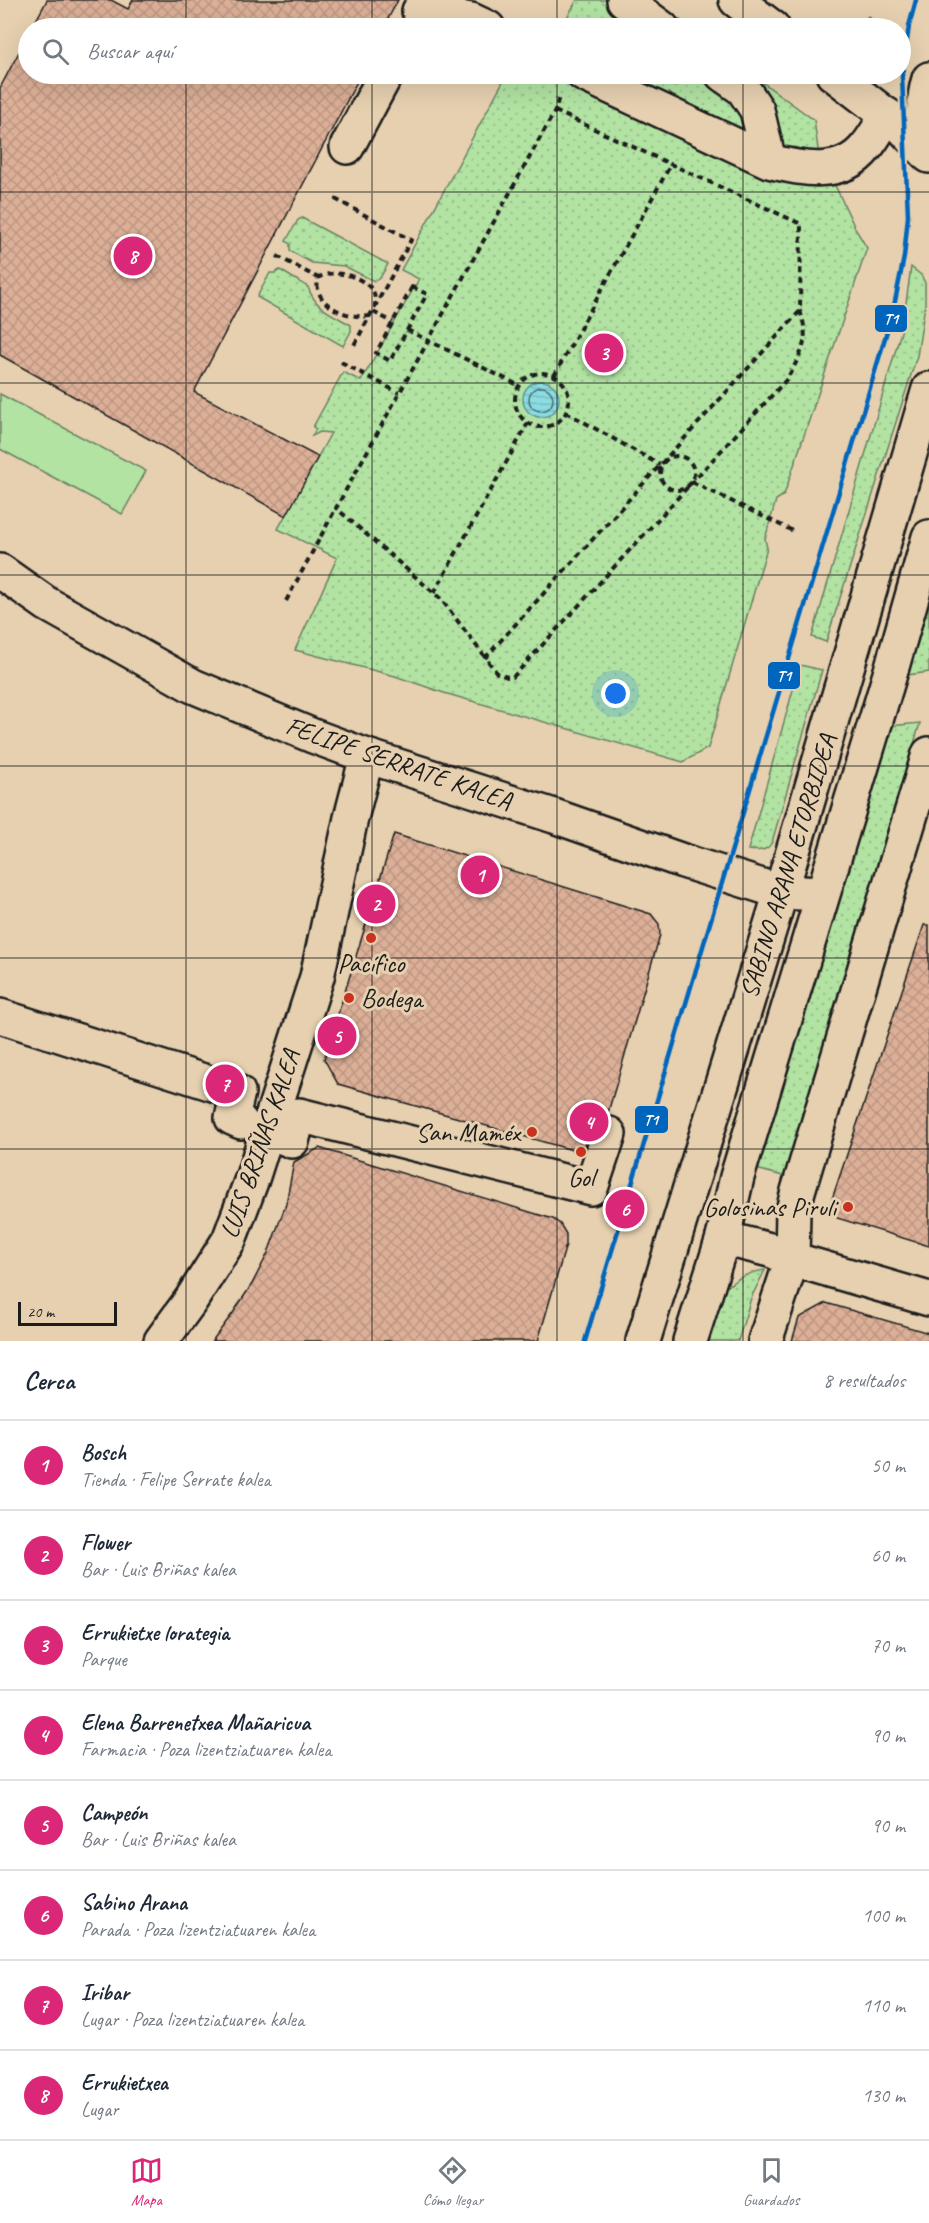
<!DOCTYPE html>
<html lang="es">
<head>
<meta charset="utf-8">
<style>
	body { margin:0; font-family:Caveat,sans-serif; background:#f2f2f3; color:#1f2937 }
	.scale { position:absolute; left:18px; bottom:15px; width:99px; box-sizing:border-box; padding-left:6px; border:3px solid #1c1c1c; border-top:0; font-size:16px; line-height:21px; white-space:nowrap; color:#1c1c1c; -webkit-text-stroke:4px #e6d0b0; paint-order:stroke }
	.you { position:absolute; left:616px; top:694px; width:21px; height:21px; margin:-15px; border:4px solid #fff; border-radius:50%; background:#1a73e8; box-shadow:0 0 0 9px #1a73e833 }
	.badge { display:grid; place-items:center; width:39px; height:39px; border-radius:50%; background:#db2777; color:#fff; font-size:20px; font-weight:700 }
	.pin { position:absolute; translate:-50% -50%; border:3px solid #fff; box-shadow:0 2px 6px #0006 }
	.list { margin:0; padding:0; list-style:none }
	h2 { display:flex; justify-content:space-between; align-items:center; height:78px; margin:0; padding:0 24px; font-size:26px }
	h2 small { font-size:20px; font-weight:400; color:#747a83 }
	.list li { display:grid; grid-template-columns:39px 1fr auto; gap:18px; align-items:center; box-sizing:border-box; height:90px; padding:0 24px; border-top:2px solid #e0e1e3 }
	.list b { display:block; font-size:22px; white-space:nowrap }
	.list p { margin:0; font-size:20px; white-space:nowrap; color:#747a83 }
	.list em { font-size:20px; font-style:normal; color:#747a83 }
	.icon { flex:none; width:33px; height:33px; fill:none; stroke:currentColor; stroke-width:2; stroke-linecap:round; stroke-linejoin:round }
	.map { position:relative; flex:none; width:929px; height:1341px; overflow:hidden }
	.search { position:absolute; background:#fff; box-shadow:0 6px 24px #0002; left:18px; right:18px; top:18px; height:66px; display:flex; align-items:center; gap:15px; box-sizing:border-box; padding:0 21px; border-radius:33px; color:#747a83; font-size:22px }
	.sheet { height:798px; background:#fff }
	nav { display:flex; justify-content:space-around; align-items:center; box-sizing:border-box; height:84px; border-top:2px solid #e0e1e3; background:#fff; font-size:16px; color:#747a83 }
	nav a { display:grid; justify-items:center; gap:3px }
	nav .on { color:#db2777 }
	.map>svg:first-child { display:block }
	.grass { fill:url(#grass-dots); stroke:#678060; stroke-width:1.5 }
	.garden { fill:#b2e3a3; stroke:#678060; stroke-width:1.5 }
	.water { fill:url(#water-rules); stroke:#5f9093; stroke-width:1.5 }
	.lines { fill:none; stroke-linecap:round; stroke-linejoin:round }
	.shore { stroke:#48696c; stroke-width:1.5 }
	.building { fill:url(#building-cross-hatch); stroke:#1c1c1c; stroke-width:1.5 }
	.minor-casing { stroke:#1c1c1c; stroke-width:38 }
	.major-casing { stroke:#1c1c1c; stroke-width:38 }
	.path { stroke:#1c1c1c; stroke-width:4; stroke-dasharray:6 4.5; stroke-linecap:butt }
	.minor { stroke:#e6d0b0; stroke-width:33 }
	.major { stroke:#e6d0b0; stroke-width:33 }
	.tram-1-casing { stroke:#e6d0b0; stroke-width:9 }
	.tram-1 { stroke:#0065bd; stroke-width:4.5 }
	.grid { fill:none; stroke:#1c1c1c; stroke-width:1.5; stroke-opacity:0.55 }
	.poi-dot { fill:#c8321e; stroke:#e6d0b0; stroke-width:2 }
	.labels { text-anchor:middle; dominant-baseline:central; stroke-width:6; stroke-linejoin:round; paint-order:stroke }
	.street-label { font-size:26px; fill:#1c1c1c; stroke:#e6d0b0 }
	.poi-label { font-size:26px; fill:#1c1c1c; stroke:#e6d0b0 }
	.line-badge { stroke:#e6d0b0; stroke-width:2 }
	.badge-label { font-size:16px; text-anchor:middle; font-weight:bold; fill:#fff }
</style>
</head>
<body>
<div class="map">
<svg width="929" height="1341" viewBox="0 0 929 1341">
	<defs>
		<pattern id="grass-dots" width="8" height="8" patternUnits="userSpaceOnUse" patternTransform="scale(1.5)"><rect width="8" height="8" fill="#b2e3a3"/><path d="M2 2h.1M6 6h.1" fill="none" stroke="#98c28c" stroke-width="1.8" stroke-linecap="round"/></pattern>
		<pattern id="water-rules" width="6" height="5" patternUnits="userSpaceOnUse" patternTransform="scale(1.5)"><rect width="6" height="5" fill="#8bdde3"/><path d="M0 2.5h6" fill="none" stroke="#77bdc2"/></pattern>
		<pattern id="building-cross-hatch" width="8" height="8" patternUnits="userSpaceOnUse" patternTransform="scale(1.5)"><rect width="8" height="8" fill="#dcaf97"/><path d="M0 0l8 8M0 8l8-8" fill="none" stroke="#bc9682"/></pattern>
	</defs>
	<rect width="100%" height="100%" fill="#e6d0b0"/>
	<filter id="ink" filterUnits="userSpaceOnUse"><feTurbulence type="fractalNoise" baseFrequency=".0167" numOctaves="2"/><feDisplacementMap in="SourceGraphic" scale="12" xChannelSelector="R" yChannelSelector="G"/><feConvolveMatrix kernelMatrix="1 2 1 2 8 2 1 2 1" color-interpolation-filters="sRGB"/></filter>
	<g filter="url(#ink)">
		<path class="grass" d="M 577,0 L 653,0 L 691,28 L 561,28 Z
			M 507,74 L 751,74 L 814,120 L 818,149 L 856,230 L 867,248 L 784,495 L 776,500 L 765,539 L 767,548 L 708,748 L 683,762 L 444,693 L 395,676 L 295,650 L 337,558 L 278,529 L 331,433 L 320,432 L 312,436 L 316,429 L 313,427 L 343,372 L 361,381 L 419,279 L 401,270 Z
			M 302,218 L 388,264 L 380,278 L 374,281 L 344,266 L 312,263 L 290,251 L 290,244 L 286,241 L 298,220 Z
			M 911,267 L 921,275 L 925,283 L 925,305 L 917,356 L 826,642 L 812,637 L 903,325 Z
			M 280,270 L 308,287 C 315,309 333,314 351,325 L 351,331 L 343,346 L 257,297 L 270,273 L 275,273 Z
			M 929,601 L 929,672 L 907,675 Z
			M 800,665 L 822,670 L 772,842 C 767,852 758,851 748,850 Z
			M 920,723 L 787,1177 L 756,1169 L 890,726 Z
			M 765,1270 L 751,1298 L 738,1341 L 702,1341 C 707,1328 710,1311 717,1299 C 725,1283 748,1272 765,1270 Z"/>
		<path class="garden" d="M 0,394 L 146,471 L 122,514 L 0,449 Z"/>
		<path class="water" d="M523 399a18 18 0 1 1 36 0a18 18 0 1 1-36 0Z"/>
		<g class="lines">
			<path class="shore" d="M529 399a12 12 0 1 1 24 0a12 12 0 1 1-24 0Z"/>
		</g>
		<path class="building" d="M 47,0 L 111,0 L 128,9 L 133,0 L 398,0 L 383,28 L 32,28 Z
			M 28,35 L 28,74 L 361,74 L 194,392 L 318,457 L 286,516 L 0,355 L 0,88 Z
			M 394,834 L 651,914 L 659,924 L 660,935 L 607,1116 L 597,1120 L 591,1128 L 583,1153 L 338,1084 L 324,1059 Z
			M 924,925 L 929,925 L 929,1246 L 837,1218 L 831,1202 Z
			M 319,1148 L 553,1219 L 560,1224 L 566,1234 L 566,1245 L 538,1341 L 212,1341 L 233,1313 L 252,1284 L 268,1253 L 286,1204 L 294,1162 Z
			M 826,1303 L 929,1333 L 929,1341 L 792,1341 L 799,1318 Z"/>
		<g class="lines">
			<g class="minor-casing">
				<path id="minor" d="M 624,0 L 662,28
					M 419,11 L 471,20 L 488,28
					M 583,74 L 769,161 C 801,169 842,178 866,147 C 874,138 880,126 887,115
					M 722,74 L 743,89 L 757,110 L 769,161
					M 347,147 L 386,74
					M 0,571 L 47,604 L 193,686 L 313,736 L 367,756 L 554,816 L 683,861 L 781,892 L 822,894
					M 0,1016 L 238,1092 L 232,1118 L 241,1122
					M 282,1137 L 292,1141 L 299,1115 L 591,1188 L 609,1134
					M 723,1238 L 770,1250 L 792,1259 L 929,1299
					M 161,1341 L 191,1300 L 229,1240 L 252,1179 L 317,977 L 351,818 L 367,756
					M 765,1341 L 792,1259 L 793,1211 L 798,1191 L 929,754"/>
			</g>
			<g class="major-casing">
				<path id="major" d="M 736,0 L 773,28
					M 833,74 L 902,127 L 929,156
					M 929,79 C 923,98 923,121 929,140
					M 643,1341 L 781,892 L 929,389
					M 690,1341 L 723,1238 L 737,1177 L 890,674 L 929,537"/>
			</g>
			<path class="path" d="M 867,28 L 869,16
				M 555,111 L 801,224 L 800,311 C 811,342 801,353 787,379 L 513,677 L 507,677 L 497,673 L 441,599 L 336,508 L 555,111 L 559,96
				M 335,199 L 411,240 L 353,347
				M 277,256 L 318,278
				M 412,287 L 427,294 L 390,361 L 376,353 Z
				M 373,312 L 393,322
				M 370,316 C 349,319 312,306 318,278 C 333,268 363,276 373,291 C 375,295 375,301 375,306
				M 407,330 L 518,385
				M 341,362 L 399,393
				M515 400a27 27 0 1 1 54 0a27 27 0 1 1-54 0Z
				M 554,376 L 671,164
				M 566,412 L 660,465
				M660 473a17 17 0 1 1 34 0a17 17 0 1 1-34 0Z
				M 692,482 L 793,531
				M 434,593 L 528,423
				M 286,601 L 336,508
				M 485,658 L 800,311"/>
			<use href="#minor" class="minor"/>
			<use href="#major" class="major"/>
			<g class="tram-1-casing">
				<path id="tram-1" d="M 585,1341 L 893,311 L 904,257 L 908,216 L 902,76 L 909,26 L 916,0"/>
			</g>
			<use href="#tram-1" class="tram-1"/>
		</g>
	</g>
	<path class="grid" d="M 186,0 L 186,28M 372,0 L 372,28M 557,0 L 557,28M 743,0 L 743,28M 186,74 L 186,1341M 372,74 L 372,1341M 557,74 L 557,1341M 743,74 L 743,1341M 0,192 L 929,192M 0,383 L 929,383M 0,575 L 929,575M 0,766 L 929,766M 0,958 L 929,958M 0,1149 L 929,1149"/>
	<g class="poi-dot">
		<circle cx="371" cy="938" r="6"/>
		<circle cx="349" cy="998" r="6"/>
		<circle cx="532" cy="1132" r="6"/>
		<circle cx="581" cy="1152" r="6"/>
		<circle cx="848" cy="1207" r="6"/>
	</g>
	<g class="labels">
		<g class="street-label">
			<text transform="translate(399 763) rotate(19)">FELIPE SERRATE KALEA</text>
			<text transform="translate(788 866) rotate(-73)">SABINO ARANA ETORBIDEA</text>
			<text transform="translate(260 1144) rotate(-71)">LUIS BRIÑAS KALEA</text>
		</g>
		<g class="poi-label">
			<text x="371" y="963">Pacífico</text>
			<text x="361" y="998" text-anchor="start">Bodega</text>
			<text x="520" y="1132" text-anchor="end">San Maméx</text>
			<text x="581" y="1177">Gol</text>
			<text x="836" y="1207" text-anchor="end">Golosinas Piruli</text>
		</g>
	</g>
	<g class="line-badge">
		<rect x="874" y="304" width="34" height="29" rx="6" fill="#0065bd"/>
		<rect x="767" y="661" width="34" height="29" rx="6" fill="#0065bd"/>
		<rect x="634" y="1105" width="35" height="29" rx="6" fill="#0065bd"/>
	</g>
	<g class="badge-label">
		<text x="891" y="324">T1</text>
		<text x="784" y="681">T1</text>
		<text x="651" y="1125">T1</text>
	</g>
</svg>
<div class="scale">20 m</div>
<div class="you"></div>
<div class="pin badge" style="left:480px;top:875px">1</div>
<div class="pin badge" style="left:376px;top:904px">2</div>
<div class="pin badge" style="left:604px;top:353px">3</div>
<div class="pin badge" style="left:589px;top:1122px">4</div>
<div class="pin badge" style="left:337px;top:1036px">5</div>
<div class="pin badge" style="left:625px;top:1209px">6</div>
<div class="pin badge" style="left:225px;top:1084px">7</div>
<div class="pin badge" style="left:133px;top:256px">8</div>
<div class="search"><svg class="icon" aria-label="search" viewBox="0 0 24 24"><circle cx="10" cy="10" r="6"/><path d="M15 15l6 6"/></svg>Buscar aquí</div>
</div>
<section class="sheet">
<h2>Cerca<small>8 resultados</small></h2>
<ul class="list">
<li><span class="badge">1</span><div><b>Bosch</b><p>Tienda · Felipe Serrate kalea</p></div><em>50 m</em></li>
<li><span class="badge">2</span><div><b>Flower</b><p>Bar · Luis Briñas kalea</p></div><em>60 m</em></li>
<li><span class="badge">3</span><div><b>Errukietxe lorategia</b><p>Parque</p></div><em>70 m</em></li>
<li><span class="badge">4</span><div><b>Elena Barrenetxea Mañaricua</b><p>Farmacia · Poza lizentziatuaren kalea</p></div><em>90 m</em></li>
<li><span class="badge">5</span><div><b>Campeón</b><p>Bar · Luis Briñas kalea</p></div><em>90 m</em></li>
<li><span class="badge">6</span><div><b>Sabino Arana</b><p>Parada · Poza lizentziatuaren kalea</p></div><em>100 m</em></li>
<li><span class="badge">7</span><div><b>Iribar</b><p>Lugar · Poza lizentziatuaren kalea</p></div><em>110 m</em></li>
<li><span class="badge">8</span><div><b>Errukietxea</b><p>Lugar</p></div><em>130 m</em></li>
</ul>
</section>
<nav>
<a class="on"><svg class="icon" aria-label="map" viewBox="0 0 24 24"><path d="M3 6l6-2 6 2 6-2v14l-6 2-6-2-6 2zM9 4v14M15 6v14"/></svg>Mapa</a>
<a><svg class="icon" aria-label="directions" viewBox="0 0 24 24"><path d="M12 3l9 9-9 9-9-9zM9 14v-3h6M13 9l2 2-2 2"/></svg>Cómo llegar</a>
<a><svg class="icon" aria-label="saved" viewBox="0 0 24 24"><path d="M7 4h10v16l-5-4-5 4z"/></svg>Guardados</a>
</nav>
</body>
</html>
